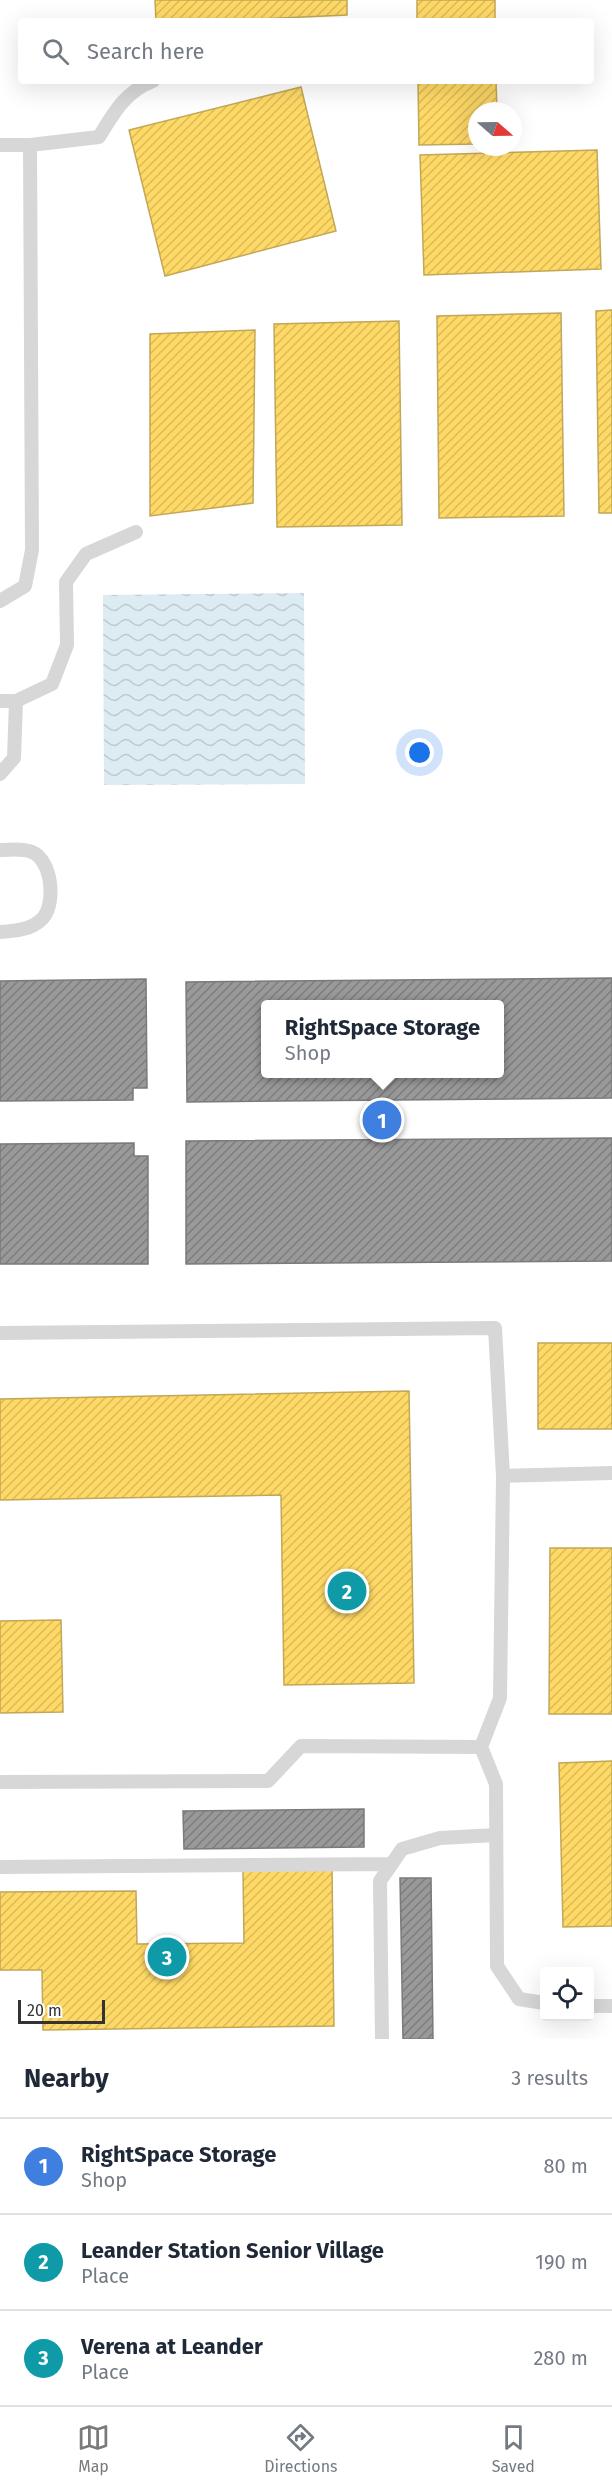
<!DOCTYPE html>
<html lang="en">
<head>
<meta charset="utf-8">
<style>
	body { margin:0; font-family:"Fira Sans",sans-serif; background:#f6f6f7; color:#1f2937 }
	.controls { position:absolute; right:18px; bottom:18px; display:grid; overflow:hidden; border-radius:6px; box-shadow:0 6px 24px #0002 }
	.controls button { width:54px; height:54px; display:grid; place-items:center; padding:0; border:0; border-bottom:2px solid #e0e1e3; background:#fff; color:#1f2937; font:30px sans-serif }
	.compass { position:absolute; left:468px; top:102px; width:54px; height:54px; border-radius:50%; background:#fff; box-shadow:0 6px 24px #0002; rotate:110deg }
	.scale { position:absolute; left:18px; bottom:15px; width:87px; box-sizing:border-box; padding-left:6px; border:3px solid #333; border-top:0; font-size:16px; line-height:21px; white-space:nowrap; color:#333; -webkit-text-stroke:4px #fff; paint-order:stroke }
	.you { position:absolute; left:420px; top:753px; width:21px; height:21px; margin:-15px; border:4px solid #fff; border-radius:50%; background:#1a73e8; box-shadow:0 0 0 9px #1a73e833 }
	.badge { display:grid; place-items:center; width:39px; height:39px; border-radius:50%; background:#7a7a7a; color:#fff; font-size:20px; font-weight:700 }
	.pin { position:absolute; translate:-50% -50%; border:3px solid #fff; box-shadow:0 2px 6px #0006 }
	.popup { position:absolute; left:261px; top:1000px; width:243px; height:78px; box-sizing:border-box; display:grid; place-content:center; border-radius:6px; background:#fff; filter:drop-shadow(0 2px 4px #0005); font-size:20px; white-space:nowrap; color:#747a83 }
	.popup b { font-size:22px; color:#1f2937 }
	.popup::after { content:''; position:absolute; left:50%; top:100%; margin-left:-12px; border:12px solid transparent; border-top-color:#fff }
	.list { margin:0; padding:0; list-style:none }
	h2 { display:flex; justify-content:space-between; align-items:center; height:78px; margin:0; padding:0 24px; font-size:26px }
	h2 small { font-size:20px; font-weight:400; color:#747a83 }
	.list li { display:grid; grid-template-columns:39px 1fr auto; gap:18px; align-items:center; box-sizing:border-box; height:96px; padding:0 24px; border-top:2px solid #e0e1e3 }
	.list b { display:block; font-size:22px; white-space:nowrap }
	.list p { margin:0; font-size:20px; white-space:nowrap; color:#747a83 }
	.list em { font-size:20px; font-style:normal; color:#747a83 }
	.icon { flex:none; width:33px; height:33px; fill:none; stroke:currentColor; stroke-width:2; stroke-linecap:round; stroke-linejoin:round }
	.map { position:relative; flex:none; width:612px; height:2039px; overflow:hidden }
	.search { position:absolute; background:#fff; box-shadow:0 6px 24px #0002; left:18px; right:18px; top:18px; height:66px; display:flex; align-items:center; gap:15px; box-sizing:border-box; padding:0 21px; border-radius:6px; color:#747a83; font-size:22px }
	.sheet { height:366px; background:#fff }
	nav { display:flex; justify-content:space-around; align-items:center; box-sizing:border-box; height:84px; border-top:2px solid #e0e1e3; background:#fff; font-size:16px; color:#747a83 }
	nav a { display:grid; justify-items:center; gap:3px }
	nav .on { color:#7a7a7a }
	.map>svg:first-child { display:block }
	.water { fill:url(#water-waves) }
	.homes { fill:url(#homes-hatch); stroke:#c2a757; stroke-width:1.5 }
	.industry { fill:url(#industry-hatch); stroke:#7a7a7a; stroke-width:1.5; fill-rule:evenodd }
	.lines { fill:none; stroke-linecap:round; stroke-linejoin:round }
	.service { stroke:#d7d7d7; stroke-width:14 }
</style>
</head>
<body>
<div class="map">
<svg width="612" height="2039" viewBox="0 0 612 2039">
	<defs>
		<pattern id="water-waves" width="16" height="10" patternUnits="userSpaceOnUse" patternTransform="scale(1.5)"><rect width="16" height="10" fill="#ddebf3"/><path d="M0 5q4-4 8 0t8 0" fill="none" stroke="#becad1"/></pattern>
		<pattern id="homes-hatch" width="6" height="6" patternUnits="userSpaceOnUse" patternTransform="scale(1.5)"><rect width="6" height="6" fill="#ffd966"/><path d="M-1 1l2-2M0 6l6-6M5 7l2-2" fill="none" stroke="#dbbb59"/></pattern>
		<pattern id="industry-hatch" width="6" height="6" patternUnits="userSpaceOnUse" patternTransform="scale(1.5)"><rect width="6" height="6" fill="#999"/><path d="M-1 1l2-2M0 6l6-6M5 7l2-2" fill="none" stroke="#7d7d7d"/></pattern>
	</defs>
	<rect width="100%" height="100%" fill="#fff"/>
	<path class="water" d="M 304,593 L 305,784 L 104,785 L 103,595 Z"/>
	<path class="homes" d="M 155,0 L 347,0 L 347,15 L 217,21 L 156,21 Z
		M 417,0 L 495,0 L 495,21 L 417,21 Z
		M 418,81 L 496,81 L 497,111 L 477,111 L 477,144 L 419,145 Z
		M 301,87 L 336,231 L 165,276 L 129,130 Z
		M 597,150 L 601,269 L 424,275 L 420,155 Z
		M 612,310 L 612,513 L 599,513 L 596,311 Z
		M 561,313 L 564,516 L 439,518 L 437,316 Z
		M 399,321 L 402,525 L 277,527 L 274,324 Z
		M 255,330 L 253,503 L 150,516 L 150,334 Z
		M 538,1343 L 612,1343 L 612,1429 L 538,1429 Z
		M 409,1391 L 414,1683 L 284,1685 L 281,1495 L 0,1500 L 0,1399 Z
		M 550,1548 L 612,1548 L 612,1714 L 549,1714 Z
		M 61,1620 L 63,1712 L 0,1713 L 0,1621 Z
		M 612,1761 L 612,1926 L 563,1927 L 559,1763 Z
		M 332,1869 L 334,2026 L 43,2030 L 42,1970 L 0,1970 L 0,1892 L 136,1891 L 137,1944 L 244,1943 L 243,1871 Z"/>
	<path class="industry" d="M 612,978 L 612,1098 L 187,1102 L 186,982 ZM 265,1004 L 499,1004 L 499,1074 L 265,1074 Z
		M 146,979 L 147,1088 L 133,1088 L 133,1100 L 0,1101 L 0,981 Z
		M 612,1138 L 612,1261 L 186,1264 L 186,1141 Z
		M 134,1143 L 134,1156 L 148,1156 L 148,1264 L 0,1264 L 0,1144 Z
		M 364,1809 L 364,1847 L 184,1849 L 183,1811 Z
		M 400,1878 L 431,1878 L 433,2039 L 403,2039 Z"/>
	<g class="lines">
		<path class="service" d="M 0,145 L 30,145 L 99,137 C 114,112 126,91 153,81
			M 0,601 L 25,586 L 32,550 L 30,145
			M 0,701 L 16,701 L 52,684 L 67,645 L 66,582 L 86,554 L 136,532
			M 0,774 L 14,758 L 16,701
			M 0,850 C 11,850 22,848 32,852 C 52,860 56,903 43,918 C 32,930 15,931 0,932
			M 0,1333 L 495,1328 L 503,1476 L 500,1698 L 481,1747
			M 503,1476 L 612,1473
			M 0,1782 L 268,1781 L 301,1746 L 481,1747 L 496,1784 L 497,1966 L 519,1999 L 544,2003
			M 0,1867 L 392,1864
			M 590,2006 L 612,2006
			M 382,2039 L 380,1881 L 402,1849 L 440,1838 L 496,1835"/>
	</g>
</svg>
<div class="controls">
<button><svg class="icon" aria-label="locate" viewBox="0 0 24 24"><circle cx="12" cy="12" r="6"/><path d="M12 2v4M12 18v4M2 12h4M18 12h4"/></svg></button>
</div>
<svg class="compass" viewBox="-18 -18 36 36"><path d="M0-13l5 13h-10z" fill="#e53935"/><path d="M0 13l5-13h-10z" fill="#747a83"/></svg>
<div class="scale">20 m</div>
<div class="you"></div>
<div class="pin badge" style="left:382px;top:1120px;background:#3f7fe0">1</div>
<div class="popup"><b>RightSpace Storage</b>Shop</div>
<div class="pin badge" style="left:347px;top:1591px;background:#0f9aa8">2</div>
<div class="pin badge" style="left:167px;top:1957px;background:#0f9aa8">3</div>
<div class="search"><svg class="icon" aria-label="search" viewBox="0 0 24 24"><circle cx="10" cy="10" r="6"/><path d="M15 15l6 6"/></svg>Search here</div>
</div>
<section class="sheet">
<h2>Nearby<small>3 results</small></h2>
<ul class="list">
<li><span class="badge" style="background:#3f7fe0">1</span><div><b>RightSpace Storage</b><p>Shop</p></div><em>80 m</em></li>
<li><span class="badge" style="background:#0f9aa8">2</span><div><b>Leander Station Senior Village</b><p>Place</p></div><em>190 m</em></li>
<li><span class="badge" style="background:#0f9aa8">3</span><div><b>Verena at Leander</b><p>Place</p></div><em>280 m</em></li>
</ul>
</section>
<nav>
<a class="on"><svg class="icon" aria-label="map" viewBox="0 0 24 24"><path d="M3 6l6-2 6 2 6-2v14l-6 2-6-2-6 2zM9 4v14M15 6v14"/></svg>Map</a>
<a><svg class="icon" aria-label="directions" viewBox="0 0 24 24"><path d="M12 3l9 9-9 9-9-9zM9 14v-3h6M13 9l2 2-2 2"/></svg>Directions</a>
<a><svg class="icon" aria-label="saved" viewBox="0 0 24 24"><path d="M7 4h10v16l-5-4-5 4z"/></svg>Saved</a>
</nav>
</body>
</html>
